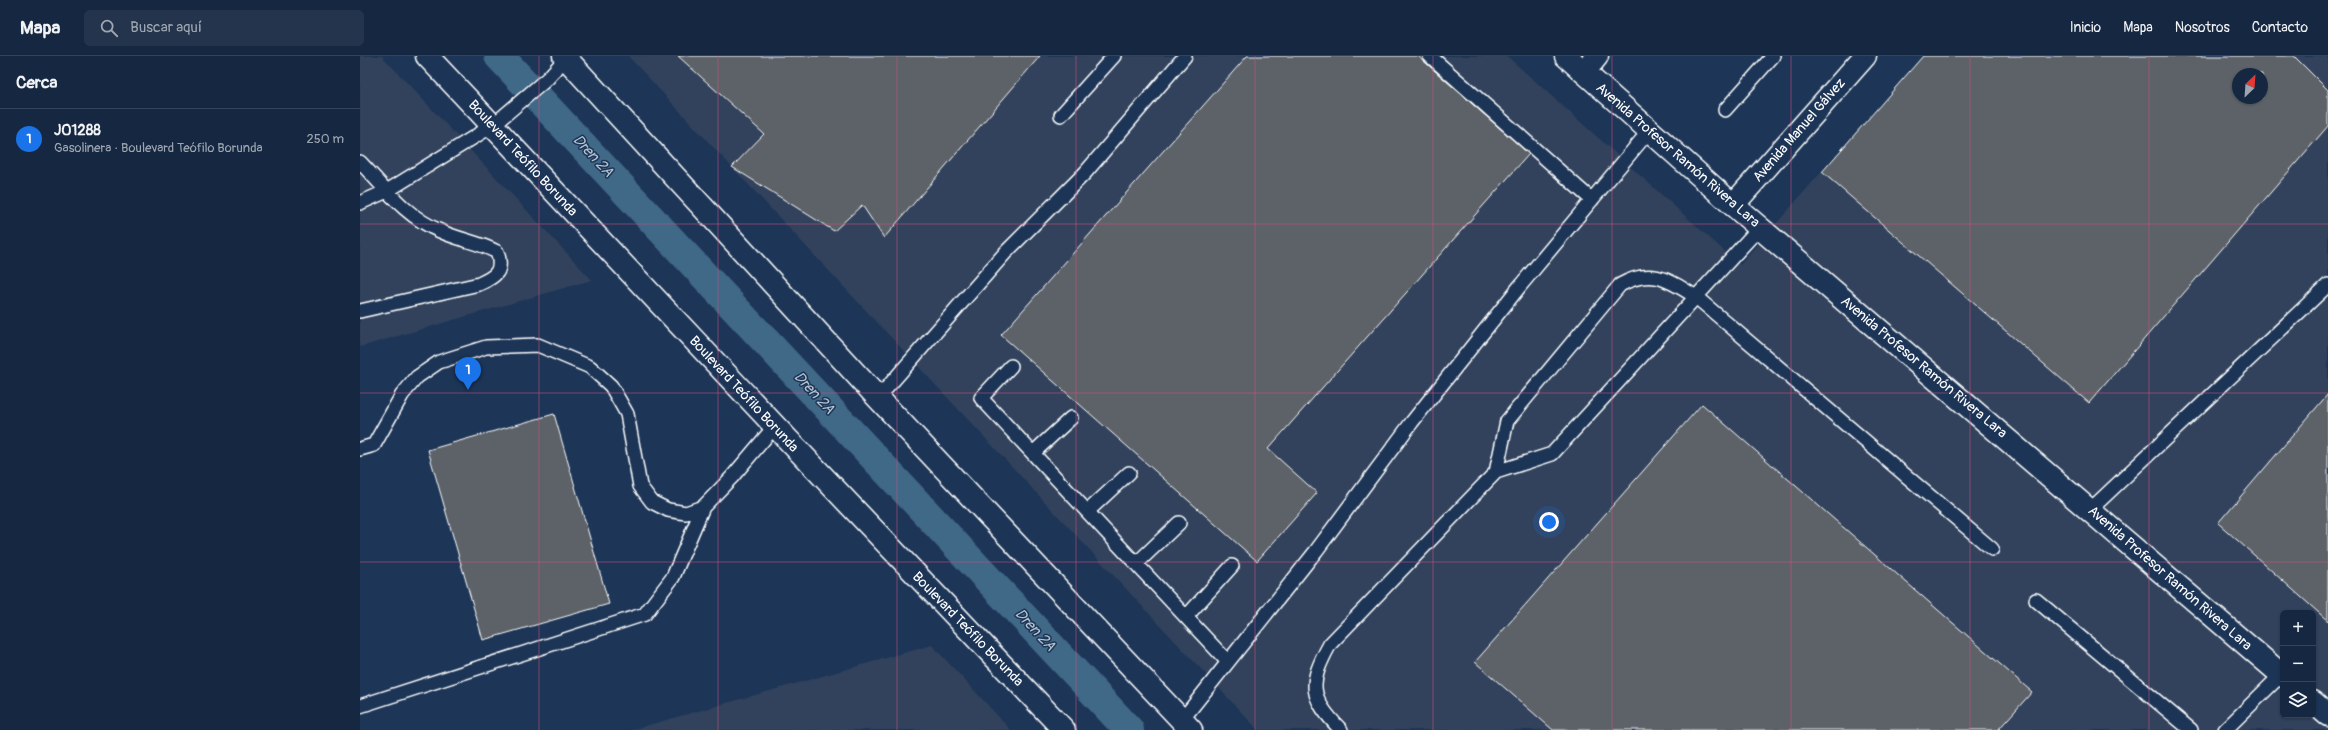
<!DOCTYPE html>
<html lang="es">
<head>
<meta charset="utf-8">
<style>
	body { margin:0; font-family:Pangolin,sans-serif; background:#23344c; color:#f1f3f6 }
	.controls { position:absolute; right:12px; bottom:12px; display:grid; overflow:hidden; border-radius:6px; box-shadow:0 1px 3px #0004 }
	.controls button { width:36px; height:36px; display:grid; place-items:center; padding:0; border:0; border-bottom:1px solid #35445a; background:#162841; color:#f1f3f6; font:20px sans-serif }
	.compass { position:absolute; left:1872px; top:12px; width:36px; height:36px; border-radius:50%; background:#162841; box-shadow:0 1px 3px #0004; rotate:25deg }
	.you { position:absolute; left:1189px; top:466px; width:14px; height:14px; margin:-10px; border:3px solid #fff; border-radius:50%; background:#1a73e8; box-shadow:0 0 0 6px #1a73e833 }
	.badge { display:grid; place-items:center; width:26px; height:26px; border-radius:50%; background:#1a73e8; color:#fff; font-size:13px; font-weight:700 }
	.pin { position:absolute; translate:-50% -33px; filter:drop-shadow(0 1px 2px #0008) }
	.pin::after { content:''; position:absolute; top:21px; width:14px; height:12px; background:inherit; clip-path:polygon(0 0,100% 0,50% 100%) }
	.list { margin:0; padding:0; list-style:none }
	h2 { display:flex; justify-content:space-between; align-items:center; height:52px; margin:0; padding:0 16px; font-size:17px }
	h2 small { font-size:13px; font-weight:400; color:#9ea6b1 }
	.list li { display:grid; grid-template-columns:26px 1fr auto; gap:12px; align-items:center; box-sizing:border-box; height:60px; padding:0 16px; border-top:1px solid #35445a }
	.list b { display:block; font-size:15px; white-space:nowrap }
	.list p { margin:0; font-size:13px; white-space:nowrap; color:#9ea6b1 }
	.list em { font-size:13px; font-style:normal; color:#9ea6b1 }
	.icon { flex:none; width:22px; height:22px; fill:none; stroke:currentColor; stroke-width:2; stroke-linecap:round; stroke-linejoin:round }
	.map { position:relative; flex:none; width:1968px; height:674px; overflow:hidden }
	header { display:flex; align-items:center; gap:24px; box-sizing:border-box; height:56px; padding:0 20px; background:#162841; border-bottom:1px solid #35445a }
	header strong { font-size:19px }
	nav { display:flex; gap:22px; margin-inline-start:auto; font-size:14px }
	.search { width:280px; height:36px; background:#23344c; display:flex; align-items:center; gap:10px; box-sizing:border-box; padding:0 14px; border-radius:6px; color:#9ea6b1; font-size:15px }
	main { display:flex }
	aside { flex:1; background:#162841 }
	.map>svg:first-child { display:block }
	.built { fill:#30425c; fill-rule:evenodd }
	.lines { fill:none; stroke-linecap:round; stroke-linejoin:round }
	.canal { stroke:#3f6787; stroke-width:30 }
	.building { fill:#5b6267; stroke:#fff; fill-rule:evenodd }
	.service-casing { stroke:#fff; stroke-width:16 }
	.minor-casing { stroke:#fff; stroke-width:25 }
	.secondary-casing { stroke:#fff; stroke-width:25 }
	.service { stroke:#1d3557; stroke-width:13 }
	.minor { stroke:#1d3557; stroke-width:22 }
	.secondary { stroke:#1d3557; stroke-width:22 }
	.grid { fill:none; stroke:#d15284; stroke-width:1; stroke-opacity:0.55 }
	.labels { text-anchor:middle; dominant-baseline:central; stroke-width:3; stroke-linejoin:round; paint-order:stroke }
	.street-label { font-size:14px; fill:#fff; stroke:#1d3557 }
	.water-label { font-size:15px; font-style:italic; fill:#b2c2cf; stroke:#1d3557 }
</style>
</head>
<body>
<header>
<strong>Mapa</strong>
<div class="search"><svg class="icon" aria-label="search" viewBox="0 0 24 24"><circle cx="10" cy="10" r="6"/><path d="M15 15l6 6"/></svg>Buscar aquí</div>
<nav><a>Inicio</a><a>Mapa</a><a>Nosotros</a><a>Contacto</a></nav>
</header>
<main>
<aside>
<h2>Cerca<small></small></h2>
<ul class="list">
<li><span class="badge">1</span><div><b>J01288</b><p>Gasolinera · Boulevard Teófilo Borunda</p></div><em>250 m</em></li>
</ul>
</aside>
<div class="map">
<svg width="1968" height="674" viewBox="0 0 1968 674">
	<rect width="100%" height="100%" fill="#1d3557"/>
	<filter id="ink" filterUnits="userSpaceOnUse"><feTurbulence type="fractalNoise" baseFrequency=".025" numOctaves="2"/><feDisplacementMap in="SourceGraphic" scale="8" xChannelSelector="R" yChannelSelector="G"/><feConvolveMatrix kernelMatrix="1 2 1 2 8 2 1 2 1" color-interpolation-filters="sRGB"/></filter>
	<g filter="url(#ink)">
		<path class="built" d="M 0,0 L 22,0 L 232,224 L 0,291 Z
			M 268,0 L 1147,0 L 1380,209 L 1563,0 L 1968,0 L 1968,674 L 898,674 ZM 1878,18 L 1902,18 L 1902,42 L 1878,42 ZM 1923,557 L 1953,557 L 1953,659 L 1923,659 Z
			M 572,589 L 651,674 L 271,674 Z"/>
		<g class="lines">
			<path class="canal" d="M 139,0 L 769,674"/>
		</g>
		<path class="building" d="M 318,0 L 680,0 L 524,182 L 502,149 L 474,175 L 372,111 L 404,78 Z
			M 887,0 L 1058,0 L 1169,98 L 908,393 L 957,437 L 897,505 L 641,279 Z
			M 1563,0 L 1934,0 L 1968,34 L 1968,70 L 1729,347 L 1462,116 ZM 1878,18 L 1902,18 L 1902,42 L 1878,42 Z
			M 1968,338 L 1968,565 L 1858,467 Z
			M 1342,348 L 1672,636 L 1638,674 L 1193,674 L 1115,606 Z
			M 194,358 L 249,548 L 123,584 L 68,394 Z"/>
		<g class="lines">
			<g class="service-casing">
				<path id="service" d="M 1070,0 L 1232,144
					M 1365,54 L 1413,0
					M 701,59 L 754,0
					M 0,106 C 25,132 46,161 80,175 C 99,184 119,186 137,196 C 144,215 135,221 119,228 L 0,255
					M 0,147 L 27,135 L 132,70 L 188,22 L 206,2
					M 651,310 L 621,342 L 868,606
					M 518,342 L 646,196 L 725,117 L 825,0
					M 0,393 L 14,389 L 42,339 L 57,321 L 79,306 L 126,291 L 178,289 L 230,311 L 251,330 L 267,358 L 280,430 L 292,446 L 308,454 L 326,457 L 343,451 L 372,421 L 415,370
					M 673,397 L 711,362
					M 1136,416 L 1147,365 L 1260,229 C 1291,211 1309,224 1336,241 L 1632,493
					M 1731,453 L 1968,229
					M 728,455 L 769,417
					M 776,508 L 819,467
					M 1676,544 L 1831,674
					M 826,561 L 872,510
					M 0,650 L 285,558 L 313,521 L 343,451
					M 822,664 L 956,495 L 1052,366 L 1160,230 L 1289,75
					M 981,674 C 949,641 948,628 970,588 L 1136,416 L 1192,398 L 1400,171
					M 1865,674 L 1922,618"/>
			</g>
			<g class="minor-casing">
				<path id="minor" d="M 1224,16 L 1237,0
					M 1373,149 L 1505,0"/>
			</g>
			<g class="secondary-casing">
				<path id="secondary" d="M 67,0 L 415,370 L 704,674
					M 204,0 L 518,342 L 831,674
					M 1206,0 L 1373,149 L 1923,620
					M 1953,646 L 1968,659"/>
			</g>
			<use href="#service" class="service"/>
			<use href="#minor" class="minor"/>
			<use href="#secondary" class="secondary"/>
		</g>
	</g>
	<path class="grid" d="M 179,0 L 179,674M 358,0 L 358,674M 537,0 L 537,674M 716,0 L 716,674M 895,0 L 895,674M 1073,0 L 1073,674M 1252,0 L 1252,674M 1431,0 L 1431,674M 1610,0 L 1610,674M 1789,0 L 1789,674M 0,168 L 1968,168M 0,337 L 1968,337M 0,506 L 1968,506"/>
	<g class="labels">
		<g class="street-label">
			<text transform="translate(1439 74) rotate(-49)">Avenida Manuel Gálvez</text>
			<text transform="translate(1318 99) rotate(41)">Avenida Profesor Ramón Rivera Lara</text>
			<text transform="translate(163 102) rotate(47)">Boulevard Teófilo Borunda</text>
			<text transform="translate(1564 311) rotate(40)">Avenida Profesor Ramón Rivera Lara</text>
			<text transform="translate(384 338) rotate(47)">Boulevard Teófilo Borunda</text>
			<text transform="translate(1810 522) rotate(41)">Avenida Profesor Ramón Rivera Lara</text>
			<text transform="translate(608 573) rotate(46)">Boulevard Teófilo Borunda</text>
		</g>
		<g class="water-label">
			<text transform="translate(233 100) rotate(47)">Dren 2A</text>
			<text transform="translate(454 337) rotate(47)">Dren 2A</text>
			<text transform="translate(675 574) rotate(47)">Dren 2A</text>
		</g>
	</g>
</svg>
<div class="controls">
<button>+</button>
<button>−</button>
<button><svg class="icon" aria-label="layers" viewBox="0 0 24 24"><path d="M12 4l9 5-9 5-9-5zM3 14l9 5 9-5"/></svg></button>
</div>
<svg class="compass" viewBox="-18 -18 36 36"><path d="M0-13l5 13h-10z" fill="#e53935"/><path d="M0 13l5-13h-10z" fill="#9ea6b1"/></svg>
<div class="you"></div>
<div class="pin badge" style="left:108px;top:334px">1</div>
</div>
</main>
</body>
</html>
